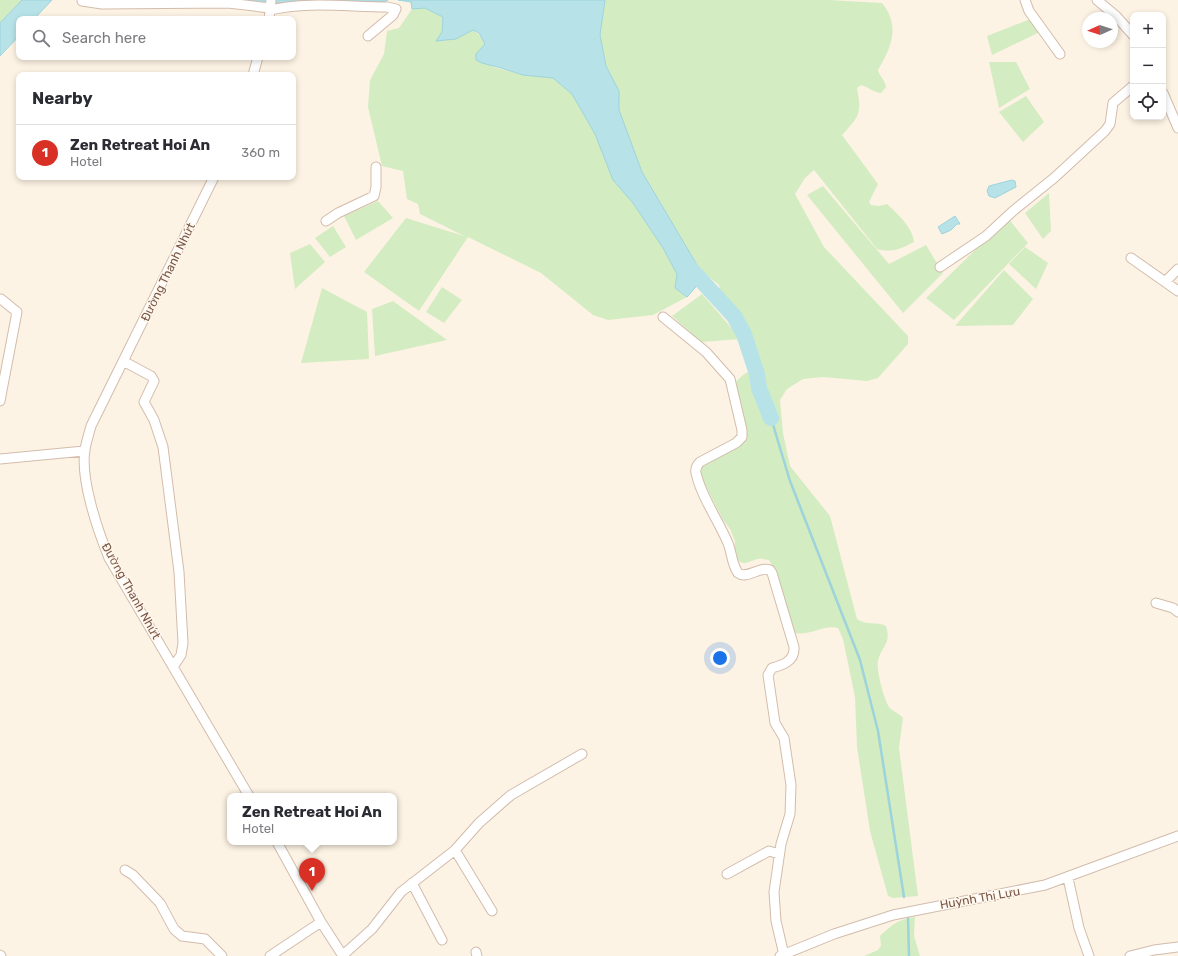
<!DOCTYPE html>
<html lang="en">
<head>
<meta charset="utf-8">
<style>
	body { margin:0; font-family:Rubik,sans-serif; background:#f2f2f3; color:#2b2b33 }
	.controls { position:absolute; right:12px; top:12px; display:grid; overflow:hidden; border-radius:8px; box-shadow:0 2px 6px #0003 }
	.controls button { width:36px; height:36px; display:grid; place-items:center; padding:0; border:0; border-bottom:1px solid #e1e1e2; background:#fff; color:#2b2b33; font:20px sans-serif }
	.compass { position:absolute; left:1082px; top:12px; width:36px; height:36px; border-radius:50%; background:#fff; box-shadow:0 2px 6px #0003; rotate:267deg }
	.you { position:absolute; left:720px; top:658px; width:14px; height:14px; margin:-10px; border:3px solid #fff; border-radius:50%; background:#1a73e8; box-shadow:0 0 0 6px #1a73e833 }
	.badge { display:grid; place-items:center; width:26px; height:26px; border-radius:50%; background:#d93025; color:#fff; font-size:13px; font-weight:700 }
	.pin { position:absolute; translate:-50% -33px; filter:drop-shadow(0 1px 2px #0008) }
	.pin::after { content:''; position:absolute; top:21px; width:14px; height:12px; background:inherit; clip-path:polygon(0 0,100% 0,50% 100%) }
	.popup { position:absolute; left:227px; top:793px; width:170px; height:52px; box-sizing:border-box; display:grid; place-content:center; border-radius:8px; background:#fff; filter:drop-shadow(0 1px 3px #0005); font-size:13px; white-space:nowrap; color:#7c7c81 }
	.popup b { font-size:15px; color:#2b2b33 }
	.popup::after { content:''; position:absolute; left:50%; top:100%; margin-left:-8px; border:8px solid transparent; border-top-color:#fff }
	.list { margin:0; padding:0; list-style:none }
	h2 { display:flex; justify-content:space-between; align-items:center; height:52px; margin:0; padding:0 16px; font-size:17px }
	h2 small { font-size:13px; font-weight:400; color:#7c7c81 }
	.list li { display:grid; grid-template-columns:26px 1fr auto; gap:12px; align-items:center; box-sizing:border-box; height:56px; padding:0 16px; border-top:1px solid #e1e1e2 }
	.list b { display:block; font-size:15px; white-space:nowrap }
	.list p { margin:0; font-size:13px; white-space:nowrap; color:#7c7c81 }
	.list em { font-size:13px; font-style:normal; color:#7c7c81 }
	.icon { flex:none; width:22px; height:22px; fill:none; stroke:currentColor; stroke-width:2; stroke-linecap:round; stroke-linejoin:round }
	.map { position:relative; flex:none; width:1178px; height:956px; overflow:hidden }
	.search { position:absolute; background:#fff; box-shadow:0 2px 6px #0003; left:16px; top:16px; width:280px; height:44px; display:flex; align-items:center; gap:10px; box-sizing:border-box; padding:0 14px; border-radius:8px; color:#7c7c81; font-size:15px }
	.panel { position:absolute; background:#fff; box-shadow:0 2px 6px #0003; left:16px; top:72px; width:280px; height:108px; border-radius:8px }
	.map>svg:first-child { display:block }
	.green { fill:#d4ecc2 }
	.water { fill:#b7e3e8; stroke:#9dd3db }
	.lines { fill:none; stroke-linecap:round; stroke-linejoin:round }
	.stream { stroke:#9dd3db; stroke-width:2.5 }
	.river { stroke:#b7e3e8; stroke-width:16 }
	.minor-casing { stroke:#d2bcac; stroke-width:11 }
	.minor { stroke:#fff; stroke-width:9 }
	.labels { text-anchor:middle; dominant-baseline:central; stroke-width:3; stroke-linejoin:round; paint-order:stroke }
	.street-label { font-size:12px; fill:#785748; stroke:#fff7ec }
</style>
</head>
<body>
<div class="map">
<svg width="1178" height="956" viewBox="0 0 1178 956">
	<rect width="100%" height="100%" fill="#fdf3e4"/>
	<path class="green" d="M 0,0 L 22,0 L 0,23 Z
		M 605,0 L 829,0 L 882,3 C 901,26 891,48 878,70 C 880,77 885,80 886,87 L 881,93 C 872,92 869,87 861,85 L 857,88 C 862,115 859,116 842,135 L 878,184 L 869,202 L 871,205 L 879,206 L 887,204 C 898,214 913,228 914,242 C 901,249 891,253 877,249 L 814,170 L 805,178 L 795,194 L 824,247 L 908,336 L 908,344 L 878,378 L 867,381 L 823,377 L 803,379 L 787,389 L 780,400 L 783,433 L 790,466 L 830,516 L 857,619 C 866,626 876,621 886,626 C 892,644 881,646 878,661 C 876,670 884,699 889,707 C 892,711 899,713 903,718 L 899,748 L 918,896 L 893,898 L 888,896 L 870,831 L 857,747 L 855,697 L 843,639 L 838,628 C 823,624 812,636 794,633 L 773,567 L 769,560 C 764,559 759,558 755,560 C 745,563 743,566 734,557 L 735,541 L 730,529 L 723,520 L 697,469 L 698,460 L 705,454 L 741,438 L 732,385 L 743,375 L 759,365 C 751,340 744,307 720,292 L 719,285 L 700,270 L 642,172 L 619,110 L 619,91 L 606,66 L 600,35 Z
		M 425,8 L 443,17 L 442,32 L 437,41 L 456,39 L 473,30 L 483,38 L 493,67 L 523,75 L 553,78 L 572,94 L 595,134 L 613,180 L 633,203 L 663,248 L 677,274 L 675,288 L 687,297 L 653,315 L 608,320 L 593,315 L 541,273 L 468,237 L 419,311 L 364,272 L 406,218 L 464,236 L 420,214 L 418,204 L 407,199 L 403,171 L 382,166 L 368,107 L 370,80 L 384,54 L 387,31 L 399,28 L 412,9 Z
		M 1033,18 L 1040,32 L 992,55 L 987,36 Z
		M 989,62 L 1016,62 L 1030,89 L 999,108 Z
		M 1026,96 L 1044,122 L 1023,142 L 999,112 Z
		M 823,186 L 889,264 L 926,245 L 943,273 L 903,313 L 807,195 Z
		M 1049,193 L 1051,231 L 1043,239 L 1025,213 Z
		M 378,201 L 393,218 L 356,240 L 344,216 Z
		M 1008,218 L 1028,243 L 954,320 L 926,298 Z
		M 333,226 L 346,247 L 330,257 L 315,238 Z
		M 310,244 L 325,262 L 295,289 L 290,253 Z
		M 1025,247 L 1048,263 L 1036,289 L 1009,264 Z
		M 1004,270 L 1033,299 L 1013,325 L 955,326 Z
		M 442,287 L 462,300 L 444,323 L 426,312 Z
		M 322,288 L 367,312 L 369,359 L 301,363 Z
		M 702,294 L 741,339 L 701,342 L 672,316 Z
		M 393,301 L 447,340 L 375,356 L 372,309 Z
		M 915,917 L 914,936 L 920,956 L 864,956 L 878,950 L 881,946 L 880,936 C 893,924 897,920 915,917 Z"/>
	<path class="water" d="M 22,0 L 52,0 L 34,19 L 19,19 L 19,36 L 0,56 L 0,23 Z
		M 242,0 L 388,0 L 384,2 L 317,1 L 272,3 Z
		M 398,0 L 605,0 L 600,35 L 606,66 L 619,91 L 619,110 L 642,172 L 700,270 L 701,281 L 687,297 L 675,288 L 677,274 L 663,248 L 633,203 L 613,180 L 595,134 L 572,94 L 553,78 L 523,75 L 501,68 L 482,63 L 476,60 L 476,54 L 485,44 L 479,33 L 473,30 L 456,39 L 436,41 L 442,32 L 443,17 L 425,8 L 412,9 L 411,2 Z
		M 1012,180 L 1015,181 L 1016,187 L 995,198 L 989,196 L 987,191 L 989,186 Z
		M 955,216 L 960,224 L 957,224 L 951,230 L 942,234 L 938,227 Z"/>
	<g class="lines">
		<path class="stream" d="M 771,418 L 790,481 L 860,660 L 878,731 L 904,897
			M 908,917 L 909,956"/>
		<path class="river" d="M 687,265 L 734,316 L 744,334 L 757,374 L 759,388 L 771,418"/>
		<g class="minor-casing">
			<path id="minor" d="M 1025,0 L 1029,11 L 1060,54
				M 1097,0 L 1116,16 L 1133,35
				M 82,1 L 102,4 L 228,3 L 270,8
				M 270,10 C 308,1 348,7 387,7 L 396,9 L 393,15 L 368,36
				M 269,19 L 271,0
				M 253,75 L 258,57
				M 1163,93 L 1178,128
				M 214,177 L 91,426 C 89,434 86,442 85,450 C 80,479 98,531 109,558 L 249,796
				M 326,221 L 338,213 L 374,196 L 376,187 L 376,167
				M 1131,258 L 1178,291
				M 940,267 L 986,236 L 1013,211 L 1054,178 L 1105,131 L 1110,124 L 1113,103 L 1133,86
				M 1165,282 L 1178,269
				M 663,317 L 706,352 L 730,379 L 742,430 L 742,437 L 736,443 L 700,462 C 697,465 695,468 696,473 C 701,496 717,518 727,541 C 732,551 731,563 738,573 C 747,580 759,566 770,570 L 772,573 L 794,647 C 795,661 783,665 772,668 L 768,675 L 775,723 L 784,738 L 791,785 L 790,814 L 781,844 L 774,892 L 776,921 L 784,955
				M 123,361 L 151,376 L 154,381 L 144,402 L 154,420 L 163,447 L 179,572 L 183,643 L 181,655 L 173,667
				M 0,401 L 17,312 L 1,299
				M 0,459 L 84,451
				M 1156,603 L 1173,608 L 1178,612
				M 277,842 L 321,922 L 343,956
				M 455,850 L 492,911
				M 125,870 L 133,875 L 160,903 L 174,929 L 182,936 L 205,939 L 222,956
				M 727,874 L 769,851 L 779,854
				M 1068,878 L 1079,928 L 1089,956
				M 412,883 L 442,940
				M 476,952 L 477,956
				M 0,955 L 1,956
				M 343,955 L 372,929 L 401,892 L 455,850 L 479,823 L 511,795 L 582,754
				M 270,956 L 321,922
				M 780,956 L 834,934 L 893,915 L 1045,885 L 1178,836
				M 1130,956 L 1154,950 L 1178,947"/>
		</g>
		<use href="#minor" class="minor"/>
	</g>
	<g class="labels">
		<g class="street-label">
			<text transform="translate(168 272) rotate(-64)">Đường Thanh Nhứt</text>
			<text transform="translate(131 591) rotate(61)">Đường Thanh Nhứt</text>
			<text transform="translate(980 898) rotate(-10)">Huỳnh Thị Lựu</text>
		</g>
	</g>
</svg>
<div class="controls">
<button>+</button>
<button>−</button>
<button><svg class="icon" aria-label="locate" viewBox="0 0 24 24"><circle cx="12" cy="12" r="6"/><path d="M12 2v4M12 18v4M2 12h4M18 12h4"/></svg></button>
</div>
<svg class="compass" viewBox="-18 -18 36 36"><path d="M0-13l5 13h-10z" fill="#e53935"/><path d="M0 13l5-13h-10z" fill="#7c7c81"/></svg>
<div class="you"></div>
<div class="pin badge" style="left:312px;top:891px">1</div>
<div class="popup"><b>Zen Retreat Hoi An</b>Hotel</div>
<div class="search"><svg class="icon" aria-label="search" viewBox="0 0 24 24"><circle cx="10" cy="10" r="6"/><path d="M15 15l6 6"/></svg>Search here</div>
<section class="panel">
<h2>Nearby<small></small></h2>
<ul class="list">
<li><span class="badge">1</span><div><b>Zen Retreat Hoi An</b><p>Hotel</p></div><em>360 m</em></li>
</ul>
</section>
</div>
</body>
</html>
